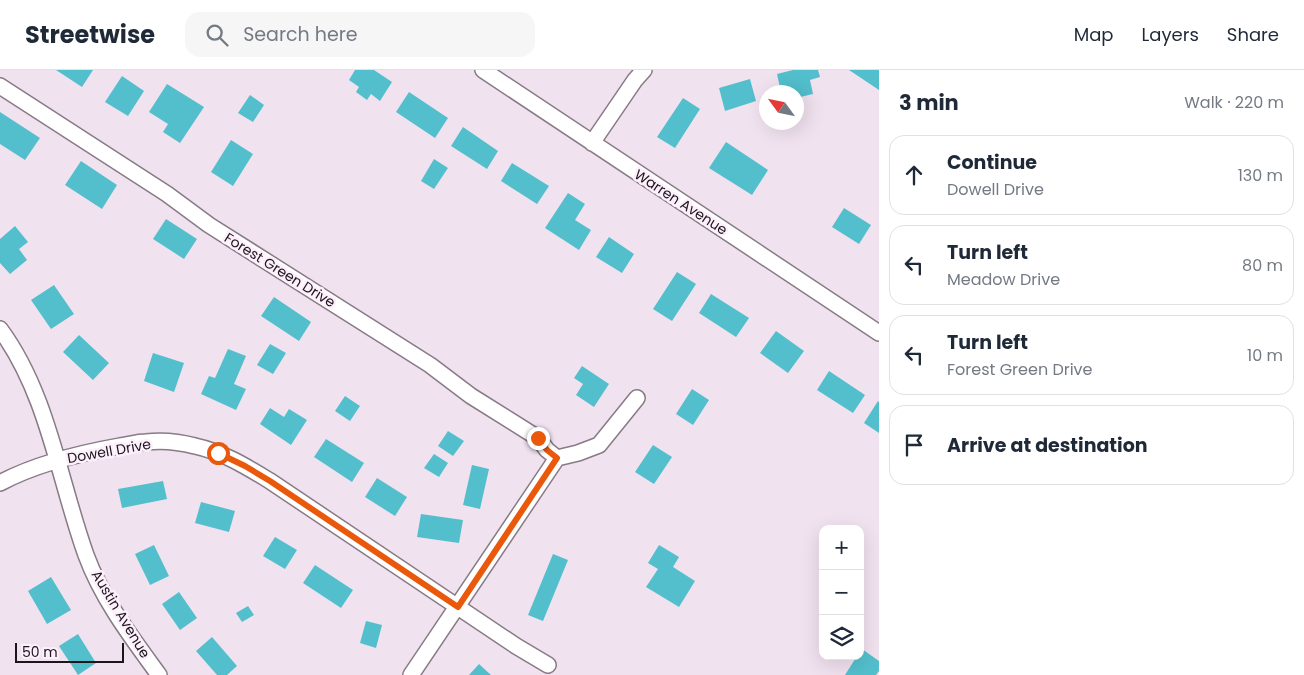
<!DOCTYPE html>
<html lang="en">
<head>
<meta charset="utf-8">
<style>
	body { margin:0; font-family:Poppins,sans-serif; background:#f6f6f7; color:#1f2937 }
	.controls { position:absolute; right:15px; bottom:15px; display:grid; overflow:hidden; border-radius:10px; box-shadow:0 5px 20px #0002 }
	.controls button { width:45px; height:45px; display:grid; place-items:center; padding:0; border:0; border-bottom:1px solid #e0e1e3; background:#fff; color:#1f2937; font:25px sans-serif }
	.compass { position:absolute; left:759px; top:15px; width:45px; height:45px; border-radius:50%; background:#fff; box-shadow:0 5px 20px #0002; rotate:303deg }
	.scale { position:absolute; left:15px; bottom:12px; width:109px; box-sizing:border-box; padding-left:5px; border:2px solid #1b161a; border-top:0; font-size:14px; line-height:18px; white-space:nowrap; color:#1b161a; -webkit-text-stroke:4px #fdeffc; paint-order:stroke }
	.stop { position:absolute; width:15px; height:15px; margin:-11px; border:4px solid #ea580c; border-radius:50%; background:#fff }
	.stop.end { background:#ea580c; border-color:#fff; box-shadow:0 1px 5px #0008 }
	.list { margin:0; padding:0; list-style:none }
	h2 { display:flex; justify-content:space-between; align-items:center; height:65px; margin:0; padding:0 20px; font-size:21px }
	h2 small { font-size:16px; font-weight:400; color:#747a83 }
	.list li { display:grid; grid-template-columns:32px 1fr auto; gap:15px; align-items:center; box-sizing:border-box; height:80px; margin:0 10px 10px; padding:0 10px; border:1px solid #e0e1e3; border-radius:15px }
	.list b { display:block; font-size:19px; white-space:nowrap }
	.list p { margin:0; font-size:16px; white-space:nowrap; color:#747a83 }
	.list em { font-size:16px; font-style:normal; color:#747a83 }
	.icon { flex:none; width:28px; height:28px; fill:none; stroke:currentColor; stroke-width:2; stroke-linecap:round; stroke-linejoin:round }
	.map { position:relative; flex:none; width:879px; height:605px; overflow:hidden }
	header { display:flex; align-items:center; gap:30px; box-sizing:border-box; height:70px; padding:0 25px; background:#fff; border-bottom:1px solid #e0e1e3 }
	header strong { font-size:24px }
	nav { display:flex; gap:28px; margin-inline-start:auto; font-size:18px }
	.search { width:350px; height:45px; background:#f6f6f7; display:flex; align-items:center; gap:12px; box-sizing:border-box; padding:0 18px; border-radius:15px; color:#747a83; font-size:19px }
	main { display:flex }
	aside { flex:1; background:#fff }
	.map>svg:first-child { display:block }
	.building { fill:#53bfcd }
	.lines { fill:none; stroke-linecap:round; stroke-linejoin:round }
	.street-casing { stroke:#877b86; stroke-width:18 }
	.street { stroke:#fff; stroke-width:15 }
	.route { stroke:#ea580c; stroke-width:6 }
	.labels { text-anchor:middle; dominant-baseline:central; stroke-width:5; stroke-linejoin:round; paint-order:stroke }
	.street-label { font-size:14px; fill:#1b161a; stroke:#fdeffc }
</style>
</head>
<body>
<header>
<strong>Streetwise</strong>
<div class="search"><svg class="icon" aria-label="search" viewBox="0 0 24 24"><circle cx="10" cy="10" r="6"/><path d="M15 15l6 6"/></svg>Search here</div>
<nav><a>Map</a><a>Layers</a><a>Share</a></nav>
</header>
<main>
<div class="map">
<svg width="879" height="605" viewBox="0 0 879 605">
	<rect width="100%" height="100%" fill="#f0e2ef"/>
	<path class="building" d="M 56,0 L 93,0 L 82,17 Z
		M 355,0 L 374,0 L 392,12 L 380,31 L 371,24 L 367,30 L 356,22 L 359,17 L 349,10 Z
		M 793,0 L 818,0 L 820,7 L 810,10 L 813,24 L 796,28 L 796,22 L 781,22 L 777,4 Z
		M 849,0 L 879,0 L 879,20 Z
		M 122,6 L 144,21 L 128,46 L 105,32 Z
		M 750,9 L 756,31 L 725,41 L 719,18 Z
		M 167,14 L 204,37 L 180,73 L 163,62 L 168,54 L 149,42 Z
		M 409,22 L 448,48 L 435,68 L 396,42 Z
		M 250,25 L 264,35 L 253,52 L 238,43 Z
		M 683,28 L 700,39 L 675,78 L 657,67 Z
		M 0,42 L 40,68 L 25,90 L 0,74 Z
		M 463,57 L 498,81 L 487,99 L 451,76 Z
		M 231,70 L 253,84 L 233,116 L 211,102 Z
		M 726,72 L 768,100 L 752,125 L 709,98 Z
		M 434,89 L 448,98 L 434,119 L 421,111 Z
		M 81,91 L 117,115 L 102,139 L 65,115 Z
		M 512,93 L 549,116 L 537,134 L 501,111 Z
		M 568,123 L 585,134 L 575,150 L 591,160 L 579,180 L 545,158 Z
		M 844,138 L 871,155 L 859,174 L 832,157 Z
		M 166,149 L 197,169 L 184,189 L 153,169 Z
		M 15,156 L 28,172 L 19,179 L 27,190 L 10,204 L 0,193 L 0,169 Z
		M 609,167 L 634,184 L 622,203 L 596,187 Z
		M 677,202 L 696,214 L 672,251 L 653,239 Z
		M 54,215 L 74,244 L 51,259 L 31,230 Z
		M 711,224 L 749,248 L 736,267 L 699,243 Z
		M 274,227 L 311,252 L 299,271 L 261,246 Z
		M 776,261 L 804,281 L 788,303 L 760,283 Z
		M 79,265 L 109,293 L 93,310 L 63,282 Z
		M 270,274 L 286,283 L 273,304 L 257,295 Z
		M 228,279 L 246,286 L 234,314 L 246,319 L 236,340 L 201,324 L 209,306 L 215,308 Z
		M 153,283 L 184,293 L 174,322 L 144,311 Z
		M 582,296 L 609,314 L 594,337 L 576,325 L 583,314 L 574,308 Z
		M 829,301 L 865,325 L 853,343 L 817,320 Z
		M 692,319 L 709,330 L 693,355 L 676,344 Z
		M 345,326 L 360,336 L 350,351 L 335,341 Z
		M 878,331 L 879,332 L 879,363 L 864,353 Z
		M 270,338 L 284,347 L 289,339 L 307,350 L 291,375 L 260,354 Z
		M 448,361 L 464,371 L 453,386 L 438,376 Z
		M 326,369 L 364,393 L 352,412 L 314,387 Z
		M 653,375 L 672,387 L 654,414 L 635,402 Z
		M 434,384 L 448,393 L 439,407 L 424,398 Z
		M 472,395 L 489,399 L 480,439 L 463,435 Z
		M 377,408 L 407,427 L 395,446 L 365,427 Z
		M 163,411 L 167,429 L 122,438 L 118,419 Z
		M 201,432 L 235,441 L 229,462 L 195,453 Z
		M 421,444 L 463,450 L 459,473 L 417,467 Z
		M 275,467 L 297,480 L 285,499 L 263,486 Z
		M 154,475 L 169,506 L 150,515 L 135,484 Z
		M 659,475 L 679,487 L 673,497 L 695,511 L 679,537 L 646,517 L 658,499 L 648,493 Z
		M 553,484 L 568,490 L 543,551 L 528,545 Z
		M 315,495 L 353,520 L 341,538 L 303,513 Z
		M 51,507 L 71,540 L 47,554 L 28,521 Z
		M 179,522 L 197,548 L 180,560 L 162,534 Z
		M 248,536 L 254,545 L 242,552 L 236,543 Z
		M 366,551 L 382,555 L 376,578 L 360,573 Z
		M 78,564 L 96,593 L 78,605 L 59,576 Z
		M 212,567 L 237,596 L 227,605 L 217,605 L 196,581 Z
		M 862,579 L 879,591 L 879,601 L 876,605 L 845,605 L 857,586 L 860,586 Z
		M 479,594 L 491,605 L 469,605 Z"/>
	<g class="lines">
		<g class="street-casing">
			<path id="street" d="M 483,0 L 879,263
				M 0,16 L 167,124 L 209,155 L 430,295 L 471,326 L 538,368 L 547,380 L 557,388
				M 592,73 L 635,10 L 644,0
				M 0,259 C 48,324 59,410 86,485 C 102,529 132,568 159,605
				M 0,413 C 35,394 81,383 120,376 C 128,375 137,372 146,372 C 162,370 180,372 195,376 C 223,382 247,397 270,411 L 516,576 L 548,595
				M 411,605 L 557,388 L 578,383 L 599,375 L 637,328"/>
		</g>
		<use href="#street" class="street"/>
	</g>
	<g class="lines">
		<path class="route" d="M 218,383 L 245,396 L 270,411 L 458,537 L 557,388 L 547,380 L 538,368"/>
	</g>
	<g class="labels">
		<g class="street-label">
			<text transform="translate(681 132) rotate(33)">Warren Avenue</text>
			<text transform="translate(280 200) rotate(32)">Forest Green Drive</text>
			<text transform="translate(109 381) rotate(-10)">Dowell Drive</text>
			<text transform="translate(121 544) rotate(59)">Austin Avenue</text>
		</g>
	</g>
</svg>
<div class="controls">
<button>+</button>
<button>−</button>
<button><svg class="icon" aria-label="layers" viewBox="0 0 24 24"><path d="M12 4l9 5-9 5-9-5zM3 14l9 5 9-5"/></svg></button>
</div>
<svg class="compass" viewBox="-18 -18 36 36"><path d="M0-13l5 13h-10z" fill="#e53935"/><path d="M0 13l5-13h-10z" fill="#747a83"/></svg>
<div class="scale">50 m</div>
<div class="stop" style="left:218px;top:383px"></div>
<div class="stop end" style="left:538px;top:368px"></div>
</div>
<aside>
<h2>3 min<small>Walk · 220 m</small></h2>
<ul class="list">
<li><svg class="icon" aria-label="ahead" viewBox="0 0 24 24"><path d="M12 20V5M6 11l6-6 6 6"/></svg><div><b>Continue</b><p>Dowell Drive</p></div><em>130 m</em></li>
<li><svg class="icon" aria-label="left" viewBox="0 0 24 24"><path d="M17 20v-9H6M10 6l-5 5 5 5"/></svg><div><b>Turn left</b><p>Meadow Drive</p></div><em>80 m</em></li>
<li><svg class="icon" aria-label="left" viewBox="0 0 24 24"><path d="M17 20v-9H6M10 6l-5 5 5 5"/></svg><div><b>Turn left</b><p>Forest Green Drive</p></div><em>10 m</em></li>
<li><svg class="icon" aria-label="arrive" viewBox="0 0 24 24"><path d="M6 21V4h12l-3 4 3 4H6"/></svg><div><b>Arrive at destination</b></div></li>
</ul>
</aside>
</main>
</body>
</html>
